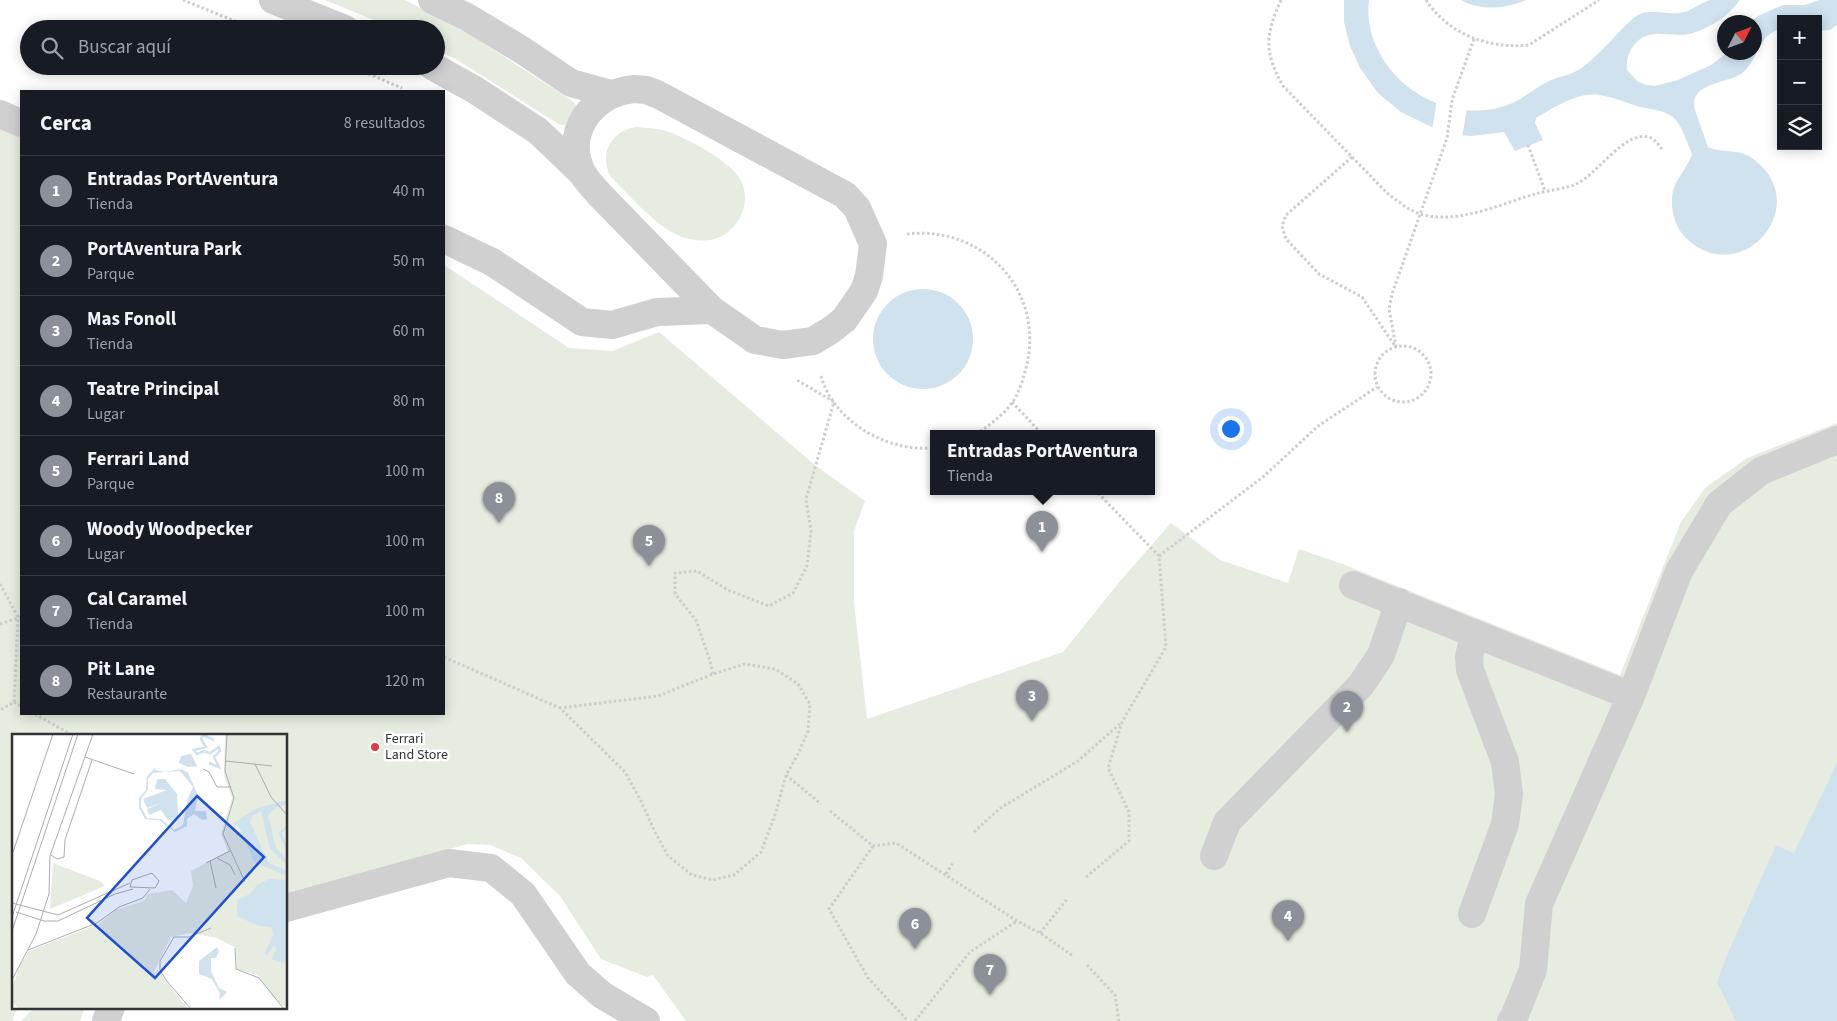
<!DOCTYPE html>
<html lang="es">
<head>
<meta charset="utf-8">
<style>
	body { margin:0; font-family:"Source Sans 3",sans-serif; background:#20242c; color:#f1f3f6 }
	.controls { position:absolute; right:15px; top:15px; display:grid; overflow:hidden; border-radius:0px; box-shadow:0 2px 12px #0003 }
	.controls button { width:45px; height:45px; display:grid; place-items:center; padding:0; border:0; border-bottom:1px solid #363941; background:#171b24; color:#f1f3f6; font:25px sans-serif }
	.compass { position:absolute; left:1717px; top:15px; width:45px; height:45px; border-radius:50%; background:#171b24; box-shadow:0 2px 12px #0003; rotate:48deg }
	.you { position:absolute; left:1230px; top:428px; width:18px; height:18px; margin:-12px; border:4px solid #fff; border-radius:50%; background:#1a73e8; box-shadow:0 0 0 8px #1a73e833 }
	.badge { display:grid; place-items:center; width:32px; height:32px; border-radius:50%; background:#8c9099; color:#fff; font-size:16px; font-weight:700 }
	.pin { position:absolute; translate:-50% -41px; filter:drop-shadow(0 1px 2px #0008) }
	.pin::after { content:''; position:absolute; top:26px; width:18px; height:15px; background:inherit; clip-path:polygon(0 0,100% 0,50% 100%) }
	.popup { position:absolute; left:930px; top:430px; width:225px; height:65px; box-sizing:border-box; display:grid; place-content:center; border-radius:0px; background:#171b24; filter:drop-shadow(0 1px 4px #0005); font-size:16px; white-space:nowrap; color:#9ea1a6 }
	.popup b { font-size:19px; color:#f1f3f6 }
	.popup::after { content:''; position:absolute; left:50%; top:100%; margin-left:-10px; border:10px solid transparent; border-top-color:#171b24 }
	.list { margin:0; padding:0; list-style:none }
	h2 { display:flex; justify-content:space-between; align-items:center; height:65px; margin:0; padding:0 20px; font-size:21px }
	h2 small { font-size:16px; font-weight:400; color:#9ea1a6 }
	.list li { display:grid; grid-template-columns:32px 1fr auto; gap:15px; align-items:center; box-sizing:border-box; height:70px; padding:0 20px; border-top:1px solid #363941 }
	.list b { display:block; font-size:19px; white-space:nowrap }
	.list p { margin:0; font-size:16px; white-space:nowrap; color:#9ea1a6 }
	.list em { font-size:16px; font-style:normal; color:#9ea1a6 }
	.icon { flex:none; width:28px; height:28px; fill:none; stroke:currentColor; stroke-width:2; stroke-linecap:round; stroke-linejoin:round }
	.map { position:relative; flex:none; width:1837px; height:1021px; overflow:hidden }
	.search { position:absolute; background:#171b24; box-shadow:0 2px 12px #0003; left:20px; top:20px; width:425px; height:55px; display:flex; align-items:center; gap:12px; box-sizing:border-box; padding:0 18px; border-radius:28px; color:#9ea1a6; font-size:19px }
	.panel { position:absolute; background:#171b24; box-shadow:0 2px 12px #0003; left:20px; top:90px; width:425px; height:625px; border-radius:0px }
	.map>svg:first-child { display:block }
	.green { fill:#e6ecdf }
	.water { fill:#cfe2ee }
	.pier { fill:#fff }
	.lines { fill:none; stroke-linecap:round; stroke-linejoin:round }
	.path { stroke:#cdcdcd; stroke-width:3; stroke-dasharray:2.5 2.5; stroke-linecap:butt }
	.minor { stroke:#d0d0d0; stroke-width:28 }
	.poi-dot { fill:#e63946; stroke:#fff; stroke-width:2 }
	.labels { text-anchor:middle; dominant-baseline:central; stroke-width:5; stroke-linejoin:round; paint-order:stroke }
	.poi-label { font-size:14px; fill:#333; stroke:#fff; text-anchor:start }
	.inset-river { fill:none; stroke:#cfe2ee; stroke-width:2.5 }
	.inset-road { fill:none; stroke:#adadad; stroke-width:1 }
	.view { fill:#1d4ed8; fill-opacity:0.15; stroke:#1d4ed8; stroke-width:2.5 }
	.inset-edge { fill:none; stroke:#333; stroke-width:2.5 }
</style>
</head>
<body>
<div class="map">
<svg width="1837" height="1021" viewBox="0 0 1837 1021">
	<rect width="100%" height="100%" fill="#fff"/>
	<path class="green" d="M 325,0 L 405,0 L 472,36 L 574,102 L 577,107 L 568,125 L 560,125 L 459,61 L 436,49 L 436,29 L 396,29 Z
		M 636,127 C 646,128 657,128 666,131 C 686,138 732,161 741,181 C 753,205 736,235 711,240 C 698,242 684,239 674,233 C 653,223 628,194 611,177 C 598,155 611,131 636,127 Z
		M 0,128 L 21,138 L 21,714 L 444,714 L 444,265 L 569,348 L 613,351 L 659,332 L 816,466 L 865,501 L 854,531 L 854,602 L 867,719 L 1063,652 L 1121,580 L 1171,523 L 1220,560 L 1288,583 L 1299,549 L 1345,565 L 1620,675 L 1681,522 L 1705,488 L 1747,458 L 1837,423 L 1837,1021 L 686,1021 L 653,975 L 647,977 L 601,959 L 560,896 L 521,858 L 490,845 L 467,844 L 286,897 L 286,735 L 14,735 L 14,1007 L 19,1007 L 14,1015 L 13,1021 L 0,1021 Z
		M 35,1007 L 85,1007 L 80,1021 L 21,1021 Z"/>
	<path class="water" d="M 1344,0 L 1369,0 C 1365,31 1379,60 1401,81 C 1429,107 1473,119 1510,104 C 1524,98 1535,88 1549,81 C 1560,76 1573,75 1583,67 C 1597,56 1609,43 1621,30 C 1626,25 1631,19 1638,15 C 1650,8 1666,15 1679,13 C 1691,12 1699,3 1710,0 C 1718,0 1731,0 1740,0 C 1728,16 1712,27 1693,33 C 1680,37 1668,33 1654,34 C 1636,36 1625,53 1627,70 L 1637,81 L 1646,85 L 1655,86 L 1678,80 L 1711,65 L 1727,53 L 1754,52 L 1754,22 L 1749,22 L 1760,15 L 1783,5 L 1805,5 L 1819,0 L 1837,0 L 1837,25 L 1830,30 L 1818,31 L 1818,19 L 1781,19 L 1781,30 C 1758,32 1758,63 1741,74 C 1725,84 1688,83 1695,110 L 1708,147 C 1725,155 1739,146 1757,162 C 1812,208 1741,289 1687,239 C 1676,229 1671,213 1672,198 C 1673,180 1687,170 1692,154 C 1687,143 1682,125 1673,117 C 1664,110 1650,109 1640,107 C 1627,103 1613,97 1600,95 C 1576,92 1556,107 1536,118 L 1535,123 L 1543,140 L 1515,151 L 1504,132 L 1471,136 L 1446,134 L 1401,112 L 1378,93 L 1360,68 L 1350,46 L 1344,22 Z
		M 1461,0 L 1526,0 C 1505,9 1481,11 1461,0 Z
		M873 339a50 50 0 1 1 100 0a50 50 0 1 1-100 0Z
		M 1837,763 L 1837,1021 L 1736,1021 L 1717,982 L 1727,955 L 1776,845 L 1794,853 Z"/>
	<path class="pier" d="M 1437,100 L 1467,108 L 1462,138 L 1445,136 L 1432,130 Z"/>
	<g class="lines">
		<path class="path" d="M 183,0 L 247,26
			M 1281,0 C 1265,35 1264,52 1283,86 L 1388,194 C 1398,201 1408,210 1420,214 C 1458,225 1500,204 1535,194 C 1548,190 1566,189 1576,184 C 1597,175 1624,131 1648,137 C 1654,138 1658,144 1662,149
			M 1426,0 C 1449,35 1489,49 1529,45 L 1599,0
			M 350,66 L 402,88
			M 1528,145 L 1545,191
			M 1352,157 L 1286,215 L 1282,226 L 1286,239 L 1319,274 L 1362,297 L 1395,346
			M 907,234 C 984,225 1046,292 1026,368 C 1023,380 1019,393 1012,403 C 1003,415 990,425 978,433
			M1375 374a28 28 0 1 1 56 0a28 28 0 1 1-56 0Z
			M 1396,347 L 1389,309 L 1392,294 L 1447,138 L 1452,100 L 1474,39
			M 821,376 C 834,422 887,452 933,448
			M 1012,402 L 1041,433
			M 1159,556 L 1263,477 L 1318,426 L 1377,387
			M 0,584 L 18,617 L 14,702 L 0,710
			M 0,624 L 21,617
			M 444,657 L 560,708 L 625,772 L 641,801 L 655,832 L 668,856 L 692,875 L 713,880 L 734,875 L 761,852 L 776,812 L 786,775 L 798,754 L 808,731 L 810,704 L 798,684 L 775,669 L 745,664 L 713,674 L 658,696 L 560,708
			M 713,674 L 710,661 L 696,620 L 675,594 L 675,573 L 697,571 L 728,590 L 769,606 L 793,593 L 807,566 L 811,531 L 806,499 L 834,402 L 797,380
			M 14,702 L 21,706
			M 35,714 L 72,735
			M 786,775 L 821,804
			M 830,811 L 873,846 L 896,843 L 1017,921 L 1040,933 L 1073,956
			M 974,832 L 999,809 L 1078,761 L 1122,722
			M 873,846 L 829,909 L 868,978 L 908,1021
			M 946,874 L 953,863
			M 1086,877 L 1129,841 L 1129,812 L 1108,768 L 1122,722 L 1166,647 L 1159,556 L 1096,491
			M 1040,933 L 1068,898
			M 1087,965 L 1115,995 L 1119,1021
			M 915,1021 L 970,952 L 1017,921"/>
		<path class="minor" d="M 273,0 L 345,29
			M 432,0 L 467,17 L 522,50 L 571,83 L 611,94
			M 432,66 L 475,90 L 538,131 L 584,175
			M 634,89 L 646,90 L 657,94 L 845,195 L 857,208 L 873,244 L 869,276 L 864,291 L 844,320 L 831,330 L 813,341 L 783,345 L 755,340 L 712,310 L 599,194 C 594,188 588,182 584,176 C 561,135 591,93 634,89 Z
			M 0,114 L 21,123
			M 444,239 L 492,262 L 582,322 L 612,325 L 657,312 L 712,310
			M 1353,585 L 1631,696
			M 1214,856 L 1227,822 L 1361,685 L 1381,655 L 1399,602
			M 286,908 L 449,863 L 491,868 L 523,894 L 578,974 L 602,995 L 646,1021
			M 1472,914 L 1505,824 L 1509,794 L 1505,762 L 1470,670 L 1469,657 L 1474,633
			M 106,1021 L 111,1007
			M 1511,1021 L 1514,1017 L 1533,970 L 1539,904 L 1631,696 L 1679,571 L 1719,504 L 1761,471 L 1837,440"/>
	</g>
	<circle class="poi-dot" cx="375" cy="747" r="5"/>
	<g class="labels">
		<g class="poi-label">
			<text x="385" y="739">Ferrari<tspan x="385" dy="16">Land Store</tspan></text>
		</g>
	</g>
	<g transform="translate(12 734)">
		<rect width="275" height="275" fill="#fff"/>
		<path d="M 213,0 L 275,0 L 275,275 L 261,263 L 245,241 L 225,235 L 224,214 L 205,204 L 179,199 L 159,203 L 142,238 L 144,243 L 145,235 L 176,275 L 8,275 L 0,269 L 0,254 L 8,231 L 17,217 L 87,190 L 103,176 L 132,167 L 136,160 L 160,156 L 174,169 L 181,152 L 179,137 L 216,117 L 209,100 L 220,64 L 212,41 ZM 41,129 L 88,147 L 93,152 L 38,175 Z" fill="#e6ecdf"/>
		<path d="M 179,20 L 185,32 L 176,33 L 167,29 L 169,22 ZM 144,33 L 143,36 L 152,38 L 170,35 L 176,39 L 186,61 L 183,77 L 194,77 L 195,85 L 190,86 L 182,80 L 175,85 L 175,92 L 163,98 L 147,86 L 133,85 L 127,74 L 127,64 L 134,56 L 135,42 ZM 168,37 L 181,53 L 176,64 L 171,91 L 162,96 L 149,85 L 135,84 L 129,73 L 129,65 L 136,56 L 136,45 L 141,39 ZM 145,45 L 153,45 L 165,60 L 166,82 L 163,87 L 156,86 L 149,76 L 137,81 L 135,75 L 152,68 L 135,74 L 131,65 L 155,56 L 143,55 ZM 275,66 L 275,70 L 262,75 L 256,81 L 264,114 L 275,126 L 275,142 L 242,128 L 227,92 L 221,90 L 243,75 ZM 249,77 L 258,115 L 273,129 L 275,137 L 257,129 L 238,88 L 240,82 ZM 257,145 L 275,146 L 275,223 L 270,233 L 271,229 L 260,225 L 265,214 L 261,212 L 255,222 L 252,220 L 262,200 L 259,193 L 247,192 L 225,182 L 225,166 L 238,160 L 245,151 ZM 205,213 L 207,217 L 204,224 L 199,224 L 199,237 L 207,254 L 215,258 L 207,266 L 208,259 L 200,245 L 187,240 L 187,227 Z" fill="#cfe2ee" fill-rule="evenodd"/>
		<path class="inset-river" d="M 197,29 L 207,33 L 202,23 L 208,17 L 207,13 L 198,19 L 192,17 L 185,20 L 182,16 L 194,13 L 189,5 L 191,1 L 202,6M 265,71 L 254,77 L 255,88 L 262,117 L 275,129M 275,93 L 268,99 L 275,115"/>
		<path class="inset-road" d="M 215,0 L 213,37 L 222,64 L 211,100 L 233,148M 73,23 L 122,40M 214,27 L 260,32M 243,30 L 259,63 L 275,81M 191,35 L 197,38 L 205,53 L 219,53M 1,118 L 41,0M 39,121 L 45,125 L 52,123 L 53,106 L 80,26M 205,124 L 218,131 L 223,141M 198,127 L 204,154M 194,129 L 218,117M 140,139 L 147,147 L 143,154 L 118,153 L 120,146 ZM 0,169 L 46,181 L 118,149M 4,178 L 32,187 L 46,187 L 103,160 L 121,155M 0,183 L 61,0M 0,197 L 66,0M 223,214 L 224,235 L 247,244 L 272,275M 16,216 L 85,189 L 107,173 L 131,164 L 138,155M 0,246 L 24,200 L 37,160 L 38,122 L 81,0M 179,275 L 154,246 L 148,236 L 148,227 L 162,203 L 177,203 L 199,194"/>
		<path class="view" d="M 185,62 L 252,123 L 143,244 L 75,184 Z"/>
		<rect width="275" height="275" class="inset-edge"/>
	</g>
</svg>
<div class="controls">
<button>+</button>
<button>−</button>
<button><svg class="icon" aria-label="layers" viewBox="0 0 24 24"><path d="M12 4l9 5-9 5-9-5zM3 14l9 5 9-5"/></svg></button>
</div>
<svg class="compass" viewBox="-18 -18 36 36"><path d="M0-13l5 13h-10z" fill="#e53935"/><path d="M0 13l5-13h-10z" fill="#9ea1a6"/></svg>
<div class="you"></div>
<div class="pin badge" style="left:1042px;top:552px">1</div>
<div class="popup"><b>Entradas PortAventura</b>Tienda</div>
<div class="pin badge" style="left:1347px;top:732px">2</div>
<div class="pin badge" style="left:1032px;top:721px">3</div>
<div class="pin badge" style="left:1288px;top:941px">4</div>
<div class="pin badge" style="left:649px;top:566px">5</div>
<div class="pin badge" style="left:915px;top:949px">6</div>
<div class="pin badge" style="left:990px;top:995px">7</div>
<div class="pin badge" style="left:499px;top:523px">8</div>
<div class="search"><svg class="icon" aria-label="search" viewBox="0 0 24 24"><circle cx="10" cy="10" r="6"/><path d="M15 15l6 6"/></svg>Buscar aquí</div>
<section class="panel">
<h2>Cerca<small>8 resultados</small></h2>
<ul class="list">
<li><span class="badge">1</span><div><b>Entradas PortAventura</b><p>Tienda</p></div><em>40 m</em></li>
<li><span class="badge">2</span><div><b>PortAventura Park</b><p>Parque</p></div><em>50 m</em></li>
<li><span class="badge">3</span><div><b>Mas Fonoll</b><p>Tienda</p></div><em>60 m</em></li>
<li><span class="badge">4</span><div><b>Teatre Principal</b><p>Lugar</p></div><em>80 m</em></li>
<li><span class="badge">5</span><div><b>Ferrari Land</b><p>Parque</p></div><em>100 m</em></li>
<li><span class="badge">6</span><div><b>Woody Woodpecker</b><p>Lugar</p></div><em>100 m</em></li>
<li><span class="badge">7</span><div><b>Cal Caramel</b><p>Tienda</p></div><em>100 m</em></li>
<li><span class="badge">8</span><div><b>Pit Lane</b><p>Restaurante</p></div><em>120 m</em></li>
</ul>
</section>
</div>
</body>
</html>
